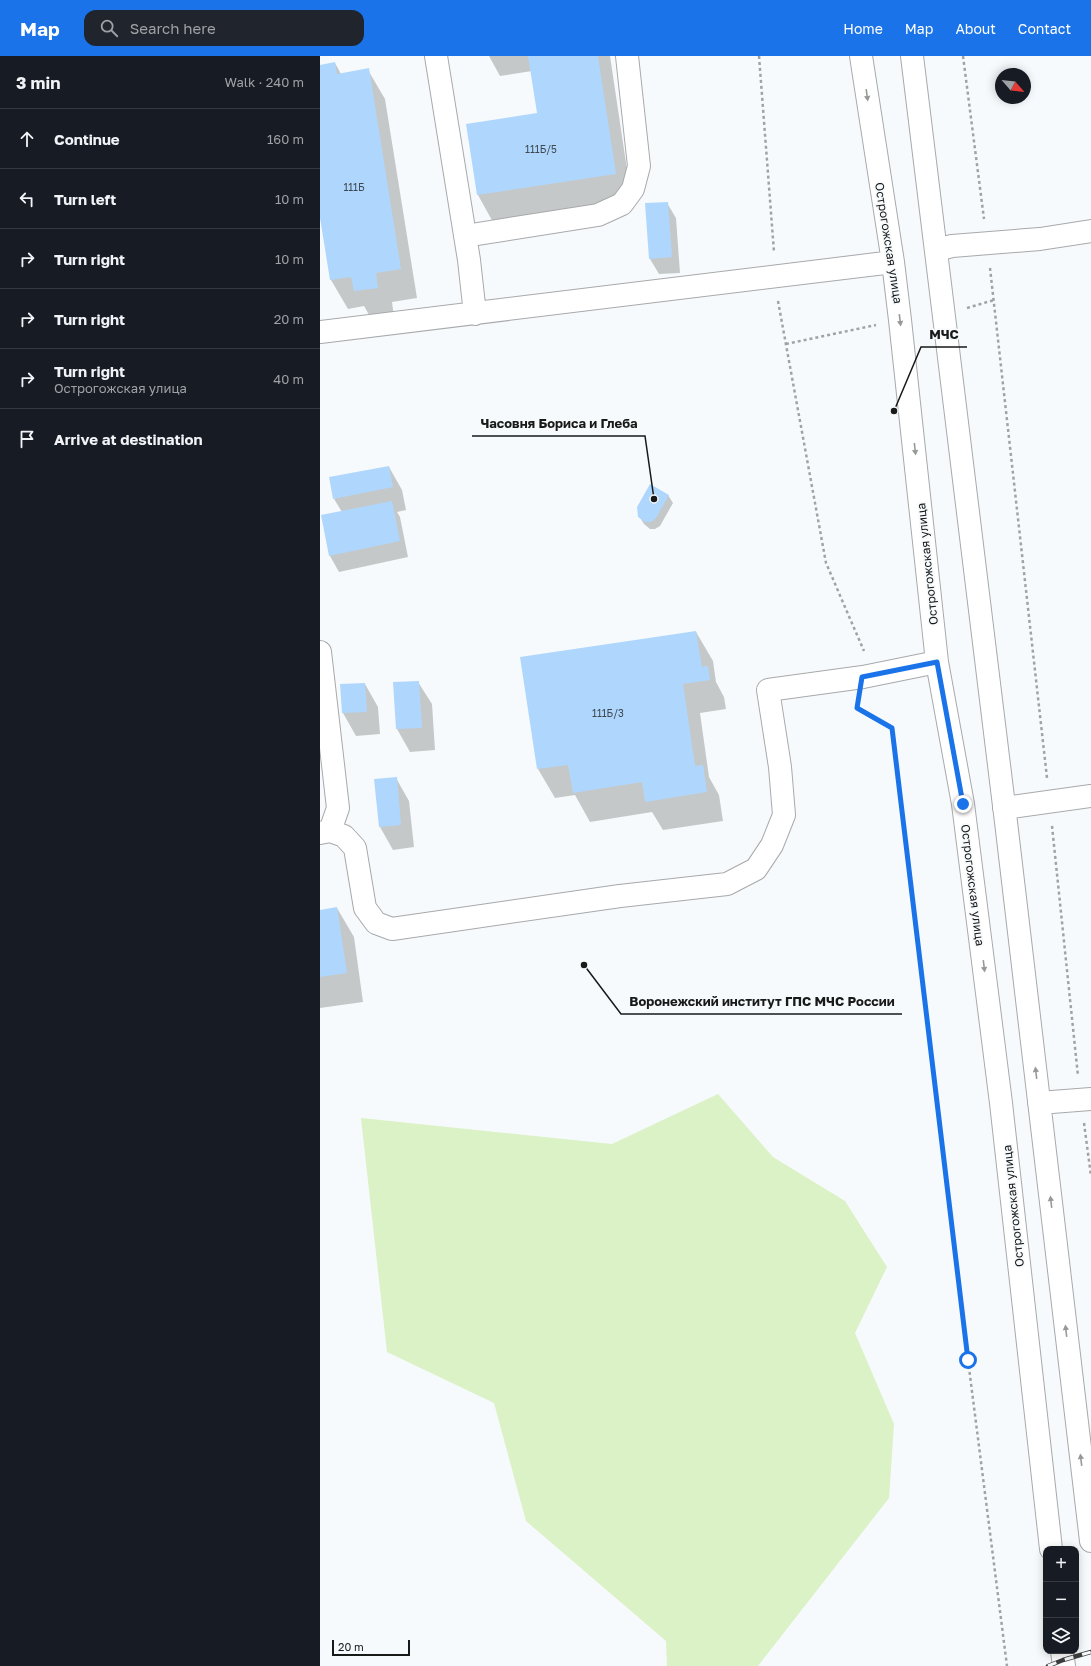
<!DOCTYPE html>
<html lang="en">
<head>
<meta charset="utf-8">
<style>
	body { margin:0; font-family:"Golos Text",sans-serif; background:#20242c; color:#f1f3f6 }
	.controls { position:absolute; right:12px; bottom:12px; display:grid; overflow:hidden; border-radius:8px; box-shadow:0 2px 10px #0003 }
	.controls button { width:36px; height:36px; display:grid; place-items:center; padding:0; border:0; border-bottom:1px solid #363941; background:#171b24; color:#f1f3f6; font:20px sans-serif }
	.compass { position:absolute; left:675px; top:12px; width:36px; height:36px; border-radius:50%; background:#171b24; box-shadow:0 2px 10px #0003; rotate:118deg }
	.scale { position:absolute; left:12px; bottom:10px; width:78px; box-sizing:border-box; padding-left:4px; border:2px solid #181919; border-top:0; font-size:11px; line-height:14px; white-space:nowrap; color:#181919; -webkit-text-stroke:3px #f7fafc; paint-order:stroke }
	.stop { position:absolute; width:12px; height:12px; margin:-9px; border:3px solid #1a73e8; border-radius:50%; background:#fff }
	.stop.end { background:#1a73e8; border-color:#fff; box-shadow:0 1px 4px #0008 }
	.list { margin:0; padding:0; list-style:none }
	h2 { display:flex; justify-content:space-between; align-items:center; height:52px; margin:0; padding:0 16px; font-size:17px }
	h2 small { font-size:13px; font-weight:400; color:#9ea1a6 }
	.list li { display:grid; grid-template-columns:26px 1fr auto; gap:12px; align-items:center; box-sizing:border-box; height:60px; padding:0 16px; border-top:1px solid #363941 }
	.list b { display:block; font-size:15px; white-space:nowrap }
	.list p { margin:0; font-size:13px; white-space:nowrap; color:#9ea1a6 }
	.list em { font-size:13px; font-style:normal; color:#9ea1a6 }
	.icon { flex:none; width:22px; height:22px; fill:none; stroke:currentColor; stroke-width:2; stroke-linecap:round; stroke-linejoin:round }
	.map { position:relative; flex:none; width:771px; height:1610px; overflow:hidden }
	header { display:flex; align-items:center; gap:24px; box-sizing:border-box; height:56px; padding:0 20px; background:#1a73e8; color:#fff }
	header strong { font-size:19px }
	nav { display:flex; gap:22px; margin-inline-start:auto; font-size:14px }
	.search { width:280px; height:36px; background:#20242c; display:flex; align-items:center; gap:10px; box-sizing:border-box; padding:0 14px; border-radius:12px; color:#9ea1a6; font-size:15px }
	main { display:flex }
	aside { flex:1; background:#171b24 }
	.map>svg:first-child { display:block }
	.green { fill:#dbf1c6 }
	.shadow { fill:#0003 }
	.building { fill:#afd7fd }
	.lines { fill:none; stroke-linecap:round; stroke-linejoin:round }
	.minor-casing { stroke:#a7a9ab; stroke-width:24 }
	.path { stroke:#a0a2a3; stroke-width:2.5; stroke-dasharray:3 3; stroke-linecap:butt }
	.minor { stroke:#fff; stroke-width:22 }
	.rail-casing { stroke:#3c3d3d; stroke-width:4.5 }
	.rail { stroke:#f7fafc; stroke-width:3; stroke-dasharray:9; stroke-linecap:butt }
	.oneway { fill:#979898 }
	.route { stroke:#1a73e8; stroke-width:5 }
	.labels { text-anchor:middle; dominant-baseline:central; stroke-width:3.5; stroke-linejoin:round; paint-order:stroke }
	.number-label { font-size:10px; fill:#3e4852 }
	.street-label { font-size:12px; fill:#181919; stroke:#f7fafc }
	.leader { fill:none; stroke:#181919; stroke-width:1.5 }
	.callout-dot { fill:#181919; stroke:#f7fafc; stroke-width:1.5 }
	.callout-label { font-size:13px; text-anchor:middle; font-weight:bold; fill:#181919; stroke:#f7fafc; stroke-width:3.5; stroke-linejoin:round; paint-order:stroke }
</style>
</head>
<body>
<header>
<strong>Map</strong>
<div class="search"><svg class="icon" aria-label="search" viewBox="0 0 24 24"><circle cx="10" cy="10" r="6"/><path d="M15 15l6 6"/></svg>Search here</div>
<nav><a>Home</a><a>Map</a><a>About</a><a>Contact</a></nav>
</header>
<main>
<aside>
<h2>3 min<small>Walk · 240 m</small></h2>
<ul class="list">
<li><svg class="icon" aria-label="ahead" viewBox="0 0 24 24"><path d="M12 20V5M6 11l6-6 6 6"/></svg><div><b>Continue</b></div><em>160 m</em></li>
<li><svg class="icon" aria-label="left" viewBox="0 0 24 24"><path d="M17 20v-9H6M10 6l-5 5 5 5"/></svg><div><b>Turn left</b></div><em>10 m</em></li>
<li><svg class="icon" aria-label="right" viewBox="0 0 24 24"><path d="M7 20v-9h11M14 6l5 5-5 5"/></svg><div><b>Turn right</b></div><em>10 m</em></li>
<li><svg class="icon" aria-label="right" viewBox="0 0 24 24"><path d="M7 20v-9h11M14 6l5 5-5 5"/></svg><div><b>Turn right</b></div><em>20 m</em></li>
<li><svg class="icon" aria-label="right" viewBox="0 0 24 24"><path d="M7 20v-9h11M14 6l5 5-5 5"/></svg><div><b>Turn right</b><p>Острогожская улица</p></div><em>40 m</em></li>
<li><svg class="icon" aria-label="arrive" viewBox="0 0 24 24"><path d="M6 21V4h12l-3 4 3 4H6"/></svg><div><b>Arrive at destination</b></div></li>
</ul>
</aside>
<div class="map">
<svg width="771" height="1610" viewBox="0 0 771 1610">
	<rect width="100%" height="100%" fill="#f7fafc"/>
	<path class="green" d="M 398,1038 L 453,1101 L 525,1145 L 567,1211 L 535,1277 L 574,1368 L 569,1442 L 438,1610 L 347,1610 L 346,1585 L 206,1465 L 174,1347 L 67,1296 L 41,1062 L 292,1088 Z"/>
	<path class="shadow" d="M 169,0 L 290,0 L 312,147 L 174,168 L 158,139 L 147,69 L 218,58 L 212,15 L 180,20 Z
		M 15,7 L 21,18 L 48,14 L 65,43 L 97,242 L 72,246 L 74,261 L 52,264 L 44,250 L 28,253 L 11,224 L 0,156 L 0,10 Z
		M 347,147 L 356,162 L 360,217 L 339,218 L 330,203 Z
		M 69,411 L 82,434 L 86,454 L 77,456 L 80,461 L 88,501 L 19,516 L 10,500 L 2,460 L 22,456 L 14,443 Z
		M 348,439 L 353,447 L 340,470 L 335,473 L 330,473 L 324,468 L 319,460 Z
		M 376,576 L 393,605 L 396,626 L 404,641 L 406,653 L 380,657 L 389,721 L 399,739 L 403,765 L 343,774 L 332,756 L 270,766 L 255,739 L 235,742 L 218,713 Z
		M 98,626 L 112,648 L 115,694 L 90,696 L 77,673 Z
		M 45,628 L 58,651 L 60,678 L 36,680 L 23,657 Z
		M 76,722 L 89,745 L 94,791 L 73,794 L 60,771 Z
		M 17,852 L 34,881 L 43,946 L 0,952 L 0,855 Z"/>
	<path class="building" d="M 208,0 L 278,0 L 296,118 L 157,139 L 146,68 L 217,57 Z
		M 15,6 L 17,18 L 49,12 L 81,213 L 56,217 L 58,232 L 34,235 L 31,221 L 10,224 L 0,162 L 0,9 Z
		M 348,146 L 352,201 L 329,203 L 325,147 Z
		M 69,410 L 73,431 L 13,443 L 9,421 Z
		M 330,428 L 349,439 L 336,462 L 331,466 L 325,466 L 318,461 L 317,451 Z
		M 72,445 L 80,485 L 9,500 L 1,459 Z
		M 376,575 L 382,611 L 388,610 L 390,624 L 363,628 L 375,710 L 383,709 L 387,736 L 325,746 L 322,726 L 253,737 L 248,709 L 217,713 L 200,601 Z
		M 99,625 L 102,672 L 76,673 L 73,626 Z
		M 45,627 L 47,656 L 22,657 L 20,628 Z
		M 77,721 L 81,769 L 59,771 L 54,723 Z
		M 17,851 L 27,917 L 0,921 L 0,854 Z"/>
	<g class="lines">
		<g class="minor-casing">
			<path id="minor" d="M 116,0 L 149,204 L 155,258
				M 541,0 L 573,206 L 580,264 L 617,606 L 643,748 L 681,1047 L 731,1493
				M 592,0 L 686,766 L 771,1485
				M 145,180 L 278,159 L 302,148 L 313,133 L 319,110 L 307,0
				M 616,194 L 632,190 L 720,183 L 771,175
				M 0,276 L 573,206
				M 0,596 L 18,752 L 10,775
				M 684,752 L 771,740
				M 0,777 L 10,775 L 24,780 L 35,792 L 45,852 L 56,867 L 72,873 L 300,840 L 407,828 L 436,813 L 452,789 L 464,759 L 460,711 L 448,634 L 543,621 L 617,606
				M 719,1047 L 771,1043
				M 742,1595 L 744,1610"/>
		</g>
		<path class="path" d="M 439,0 L 454,196
			M 643,0 L 664,163
			M 670,212 L 727,722
			M 458,245 L 506,507 L 544,595
			M 647,252 L 674,244
			M 466,288 L 556,269
			M 538,645 L 537,652 L 572,672 L 648,1304 L 687,1610
			M 732,770 L 758,1020
			M 764,1067 L 771,1120"/>
		<use href="#minor" class="minor"/>
		<g class="rail-casing">
			<path id="rail" d="M 728,1610 L 743,1604 L 771,1596"/>
		</g>
		<use href="#rail" class="rail"/>
	</g>
	<defs><path id="oneway-solid" d="M-6-.8H1V-3.2L6.5 0L1 3.2V.8H-6Z"/></defs>
	<g class="oneway">
		<use href="#oneway-solid" transform="translate(547 39) rotate(82)"/>
		<use href="#oneway-solid" transform="translate(580 264) rotate(83)"/>
		<use href="#oneway-solid" transform="translate(595 393) rotate(84)"/>
		<use href="#oneway-solid" transform="translate(664 910) rotate(83)"/>
		<use href="#oneway-solid" transform="translate(716 1017) rotate(-97)"/>
		<use href="#oneway-solid" transform="translate(731 1146) rotate(-97)"/>
		<use href="#oneway-solid" transform="translate(746 1275) rotate(-97)"/>
		<use href="#oneway-solid" transform="translate(761 1404) rotate(-97)"/>
	</g>
	<g class="lines">
		<path class="route" d="M 643,748 L 617,606 L 542,621 L 537,652 L 572,672 L 648,1304"/>
	</g>
	<g class="labels">
		<g class="number-label">
			<text x="221" y="93">111Б/5</text>
			<text x="34" y="131">111Б</text>
			<text x="288" y="657">111Б/3</text>
		</g>
		<g class="street-label">
			<text transform="translate(569 187) rotate(81)">Острогожская улица</text>
			<text transform="translate(607 508) rotate(-96)">Острогожская улица</text>
			<text transform="translate(653 829) rotate(83)">Острогожская улица</text>
			<text transform="translate(693 1150) rotate(-96)">Острогожская улица</text>
		</g>
	</g>
	<path class="leader" d="M574 355L601 291H647M334 443L325 380H152M264 909L301 958H582"/>
	<g class="callout-dot">
		<circle cx="574" cy="355" r="4"/>
		<circle cx="334" cy="443" r="4"/>
		<circle cx="264" cy="909" r="4"/>
	</g>
	<g class="callout-label">
		<text x="624" y="283">МЧС</text>
		<text x="239" y="372">Часовня Бориса и Глеба</text>
		<text x="442" y="950">Воронежский институт ГПС МЧС России</text>
	</g>
</svg>
<div class="controls">
<button>+</button>
<button>−</button>
<button><svg class="icon" aria-label="layers" viewBox="0 0 24 24"><path d="M12 4l9 5-9 5-9-5zM3 14l9 5 9-5"/></svg></button>
</div>
<svg class="compass" viewBox="-18 -18 36 36"><path d="M0-13l5 13h-10z" fill="#e53935"/><path d="M0 13l5-13h-10z" fill="#9ea1a6"/></svg>
<div class="scale">20 m</div>
<div class="stop" style="left:648px;top:1304px"></div>
<div class="stop end" style="left:643px;top:748px"></div>
</div>
</main>
</body>
</html>
